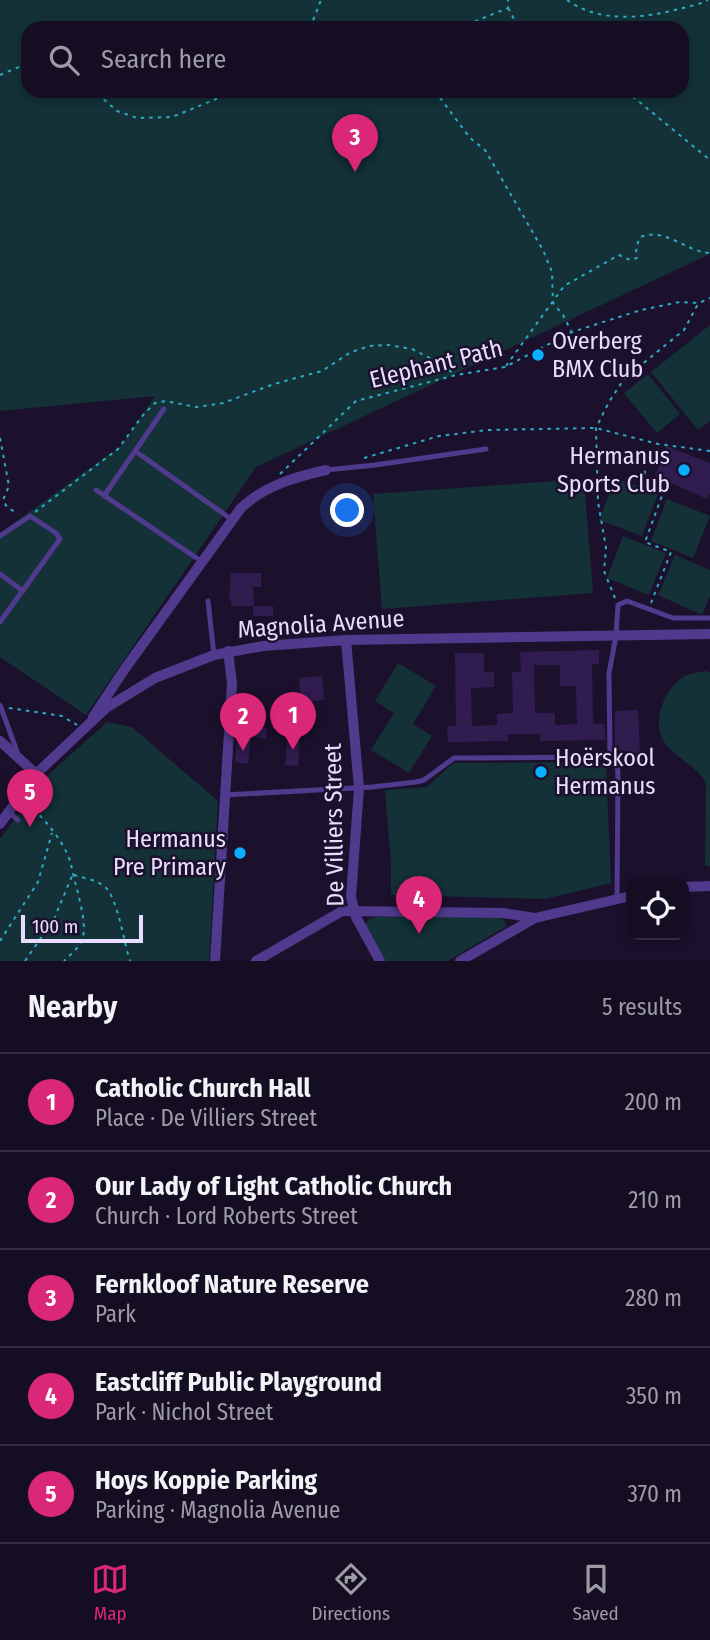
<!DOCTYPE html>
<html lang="en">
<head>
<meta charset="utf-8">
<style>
	body { margin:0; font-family:"Fira Sans Condensed",sans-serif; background:#221b2f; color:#f1f3f6 }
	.controls { position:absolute; right:21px; bottom:21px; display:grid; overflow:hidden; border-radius:14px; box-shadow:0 4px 10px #0003 }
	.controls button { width:63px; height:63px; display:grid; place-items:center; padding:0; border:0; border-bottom:2px solid #342d40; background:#150d22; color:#f1f3f6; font:35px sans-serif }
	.scale { position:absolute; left:21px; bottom:18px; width:122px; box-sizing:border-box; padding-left:7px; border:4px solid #e8ddff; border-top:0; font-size:19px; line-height:24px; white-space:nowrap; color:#e8ddff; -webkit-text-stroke:5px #1c112d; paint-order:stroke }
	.you { position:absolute; left:348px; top:511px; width:24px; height:24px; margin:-18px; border:5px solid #fff; border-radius:50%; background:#1a73e8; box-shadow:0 0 0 10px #1a73e833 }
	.badge { display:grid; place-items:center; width:46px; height:46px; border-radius:50%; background:#db2777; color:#fff; font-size:23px; font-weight:700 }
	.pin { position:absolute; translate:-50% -58px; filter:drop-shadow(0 2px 4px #0008) }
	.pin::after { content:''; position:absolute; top:37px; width:24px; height:21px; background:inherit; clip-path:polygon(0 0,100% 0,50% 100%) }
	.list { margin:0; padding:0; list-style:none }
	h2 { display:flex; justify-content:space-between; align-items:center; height:91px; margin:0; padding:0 28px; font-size:30px }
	h2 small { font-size:23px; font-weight:400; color:#9d9ca5 }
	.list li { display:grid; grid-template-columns:46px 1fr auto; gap:21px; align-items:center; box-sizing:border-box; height:98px; padding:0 28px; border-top:2px solid #342d40 }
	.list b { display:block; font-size:26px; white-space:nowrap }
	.list p { margin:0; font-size:23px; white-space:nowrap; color:#9d9ca5 }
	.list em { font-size:23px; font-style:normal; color:#9d9ca5 }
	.icon { flex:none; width:38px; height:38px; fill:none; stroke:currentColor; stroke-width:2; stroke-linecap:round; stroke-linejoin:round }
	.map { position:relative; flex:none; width:710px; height:961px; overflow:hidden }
	.search { position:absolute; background:#150d22; box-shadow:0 4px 10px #0003; left:21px; right:21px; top:21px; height:77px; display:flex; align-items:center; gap:18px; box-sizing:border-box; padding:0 24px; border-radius:21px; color:#9d9ca5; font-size:26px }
	.sheet { height:581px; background:#150d22 }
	nav { display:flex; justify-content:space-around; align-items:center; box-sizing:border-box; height:98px; border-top:2px solid #342d40; background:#150d22; font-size:19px; color:#9d9ca5 }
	nav a { display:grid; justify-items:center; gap:4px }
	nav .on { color:#db2777 }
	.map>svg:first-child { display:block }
	.green { fill:#133137; fill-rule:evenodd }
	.building { fill:#311c4f; fill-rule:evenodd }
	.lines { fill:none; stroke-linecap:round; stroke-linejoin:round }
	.path { stroke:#2cabc3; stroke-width:2; stroke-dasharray:3.5 5; stroke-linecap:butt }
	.service { stroke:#503a8d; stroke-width:5 }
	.minor { stroke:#503a8d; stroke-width:10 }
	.poi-dot { fill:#09afff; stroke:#1c112d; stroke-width:2.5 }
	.labels { text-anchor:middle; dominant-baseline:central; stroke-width:5; stroke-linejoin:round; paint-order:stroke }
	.poi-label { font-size:24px; fill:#e8ddff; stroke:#1c112d; text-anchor:start }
	.street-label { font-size:24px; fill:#e8ddff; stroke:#1c112d }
</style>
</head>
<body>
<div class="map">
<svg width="710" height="961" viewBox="0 0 710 961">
	<rect width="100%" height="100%" fill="#1c112d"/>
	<path class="green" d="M 0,0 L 710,0 L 710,254 L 256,467 L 86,715 L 0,657 L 0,533 L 122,445 L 155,396 L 0,411 ZM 28,28 L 682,28 L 682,91 L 28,91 Z
		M 710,325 L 710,421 L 698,430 L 651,372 Z
		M 648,374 L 680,414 L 657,433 L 624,393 Z
		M 616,478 L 658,494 L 642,536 L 599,520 Z
		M 584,479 L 593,593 L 382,609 L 373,494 Z
		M 667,499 L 710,516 L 693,558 L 651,541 Z
		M 623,536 L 666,553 L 649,595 L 607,578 Z
		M 675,555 L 710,570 L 710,596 L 702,615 L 658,595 Z
		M 398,663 L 436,686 L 413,724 L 432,736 L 409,773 L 371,750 L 394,713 L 375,701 Z
		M 705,671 L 710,672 L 710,866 L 705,866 L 706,783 C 697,767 683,762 670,749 C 648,728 662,692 683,677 C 689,673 698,673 705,671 Z
		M 107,722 L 132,727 L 218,801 L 209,961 L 0,961 L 0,839 L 47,776 Z
		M 606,762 L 611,883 L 545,899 L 391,895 L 391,863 L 385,790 L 427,787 L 453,763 Z
		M 487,916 L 502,918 L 507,926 L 448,961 L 384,961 L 366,925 L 368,920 L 374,917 Z"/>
	<path class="building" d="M 666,446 L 710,463 L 710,493 L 707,499 L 655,476 L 660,464 L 653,461 L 655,455 L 662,458 Z
		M 231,573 L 261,573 L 261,587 L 253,587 L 254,606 L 231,606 L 231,600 L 229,600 Z
		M 253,606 L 273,606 L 273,616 L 253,616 Z
		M 599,650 L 599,664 L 592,664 L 593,724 L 604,724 L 605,740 L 540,741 L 540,734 L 507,734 L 508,741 L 448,742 L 447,726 L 456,726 L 455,653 L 484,653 L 484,672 L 494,672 L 494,687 L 471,688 L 472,726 L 497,725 L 497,714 L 513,713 L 512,672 L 521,672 L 520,652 ZM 534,665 L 560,665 L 560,686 L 576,686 L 577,724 L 555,725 L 555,713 L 535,713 Z
		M 322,676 L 324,700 L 301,702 L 299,678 Z
		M 638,710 L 640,753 L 615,754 L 615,711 Z
		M 255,727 L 267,728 L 266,739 L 254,737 Z
		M 288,734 L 300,735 L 298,766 L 285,765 Z
		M 237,737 L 251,739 L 248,764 L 235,762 Z"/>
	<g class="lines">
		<path class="path" d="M 567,0 C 601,24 645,18 683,8 C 691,6 701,4 708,0
			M 508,8 L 519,28
			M 310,28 L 321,0
			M 469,28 L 476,21 L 508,8 L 508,0
			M 0,75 L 19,67 L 28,67
			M 80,91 L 101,97 L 117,111 L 137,118 L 172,117 L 236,91
			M 435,91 L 470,138 L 485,150 L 543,250 L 552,272 L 553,303 L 563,315 L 571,331
			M 626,91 L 710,160
			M 506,366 L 564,286 L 619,255 L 630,260 L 637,258 L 636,248 L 640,237 C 666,227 686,252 710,253
			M 0,438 L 9,486 L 3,500 L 7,507 L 18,514
			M 364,458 L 439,436 L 488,430 L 596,428 L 658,444 L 710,451
			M 280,474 L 356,401 L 456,375 L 505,367 L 572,332 L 641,310 L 680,302 L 699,303 L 710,298
			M 35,512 L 118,449 L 143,415 L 155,403 L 166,401 L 196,407 L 223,403 L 274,384 L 322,371 L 351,352 L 370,346 L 388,345 L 412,349 L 428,357 L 455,374
			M 615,598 L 604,571 L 606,548 L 598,502 L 596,428 L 609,402 L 624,379 L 684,330 L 698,304
			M 651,603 L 671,552 L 645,542 L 663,493 L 645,476 L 644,455 L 654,458
			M 9,708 L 62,716 L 77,725
			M 28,803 C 44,819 65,842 71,864 C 74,883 89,923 82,940 C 78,949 70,955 64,961
			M 74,875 C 84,878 97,880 105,887 C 118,898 124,944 130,961
			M 0,941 L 38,882 L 52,833
			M 25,961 L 54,919 L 72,876"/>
		<path class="service" d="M 135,451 L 231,519
			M 326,470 L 375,465 L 486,449
			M 96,490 L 201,561
			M 104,496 L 164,409
			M 0,536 L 30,516 L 56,533 L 60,539 L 0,622
			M 0,574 L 23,591
			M 208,601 L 214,655
			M 0,705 L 18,754
			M 610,757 L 609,673 L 616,636 L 618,605 L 627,601 L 673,618 L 710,618
			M 224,795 L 372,787 L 416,782 L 424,780 L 454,758 L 610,757 L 617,765 L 618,774 L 617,899
			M 10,813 L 18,820"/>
		<path class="minor" d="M 346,640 L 359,788 L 351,897 L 356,917 L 380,961
			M 93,717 L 124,670 L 241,508 C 264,486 295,477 326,470
			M 0,741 L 36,774
			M 0,824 L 36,774 L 106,708 L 155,678 L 214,655 L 263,646 L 346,640 L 710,634
			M 684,887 L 710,886
			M 215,961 L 232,683 L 228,651
			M 256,961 L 342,911 L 503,913 L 535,918
			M 460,961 L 535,918 L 631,896"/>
	</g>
	<g class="poi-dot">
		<circle cx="538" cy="355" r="7"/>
		<circle cx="684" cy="470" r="7"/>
		<circle cx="541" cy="772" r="7"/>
		<circle cx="240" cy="853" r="7"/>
	</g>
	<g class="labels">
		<g class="poi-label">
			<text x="552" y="341">Overberg<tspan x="552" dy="28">BMX Club</tspan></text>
			<text x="670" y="456" text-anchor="end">Hermanus<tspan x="670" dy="28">Sports Club</tspan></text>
			<text x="555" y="758">Hoërskool<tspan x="555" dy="28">Hermanus</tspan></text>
			<text x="226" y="839" text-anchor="end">Hermanus<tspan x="226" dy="28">Pre Primary</tspan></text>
		</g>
		<g class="street-label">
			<text transform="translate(436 364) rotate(-14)">Elephant Path</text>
			<text transform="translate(321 624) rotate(-4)">Magnolia Avenue</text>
			<text transform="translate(334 825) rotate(-91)">De Villiers Street</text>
		</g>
	</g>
</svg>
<div class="controls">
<button><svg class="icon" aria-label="locate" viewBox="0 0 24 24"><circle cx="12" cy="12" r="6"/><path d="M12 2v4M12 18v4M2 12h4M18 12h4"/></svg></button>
</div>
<div class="scale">100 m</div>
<div class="you"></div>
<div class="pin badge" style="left:293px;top:750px">1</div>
<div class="pin badge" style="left:243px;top:751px">2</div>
<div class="pin badge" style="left:355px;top:172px">3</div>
<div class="pin badge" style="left:419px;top:934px">4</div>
<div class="pin badge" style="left:30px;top:827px">5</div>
<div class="search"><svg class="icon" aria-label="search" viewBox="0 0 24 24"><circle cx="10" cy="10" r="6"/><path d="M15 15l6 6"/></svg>Search here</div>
</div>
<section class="sheet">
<h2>Nearby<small>5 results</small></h2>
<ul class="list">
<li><span class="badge">1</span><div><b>Catholic Church Hall</b><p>Place · De Villiers Street</p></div><em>200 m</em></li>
<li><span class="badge">2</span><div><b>Our Lady of Light Catholic Church</b><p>Church · Lord Roberts Street</p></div><em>210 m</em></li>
<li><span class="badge">3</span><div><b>Fernkloof Nature Reserve</b><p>Park</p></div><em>280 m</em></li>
<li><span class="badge">4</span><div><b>Eastcliff Public Playground</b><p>Park · Nichol Street</p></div><em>350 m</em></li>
<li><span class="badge">5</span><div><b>Hoys Koppie Parking</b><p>Parking · Magnolia Avenue</p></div><em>370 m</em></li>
</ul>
</section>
<nav>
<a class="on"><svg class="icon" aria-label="map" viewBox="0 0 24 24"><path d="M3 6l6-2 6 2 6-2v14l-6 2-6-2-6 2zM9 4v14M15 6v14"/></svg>Map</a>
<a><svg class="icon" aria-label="directions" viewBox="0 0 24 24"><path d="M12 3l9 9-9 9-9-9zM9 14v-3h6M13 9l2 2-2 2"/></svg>Directions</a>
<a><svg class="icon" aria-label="saved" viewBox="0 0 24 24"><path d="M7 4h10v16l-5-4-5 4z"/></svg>Saved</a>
</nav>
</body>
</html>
